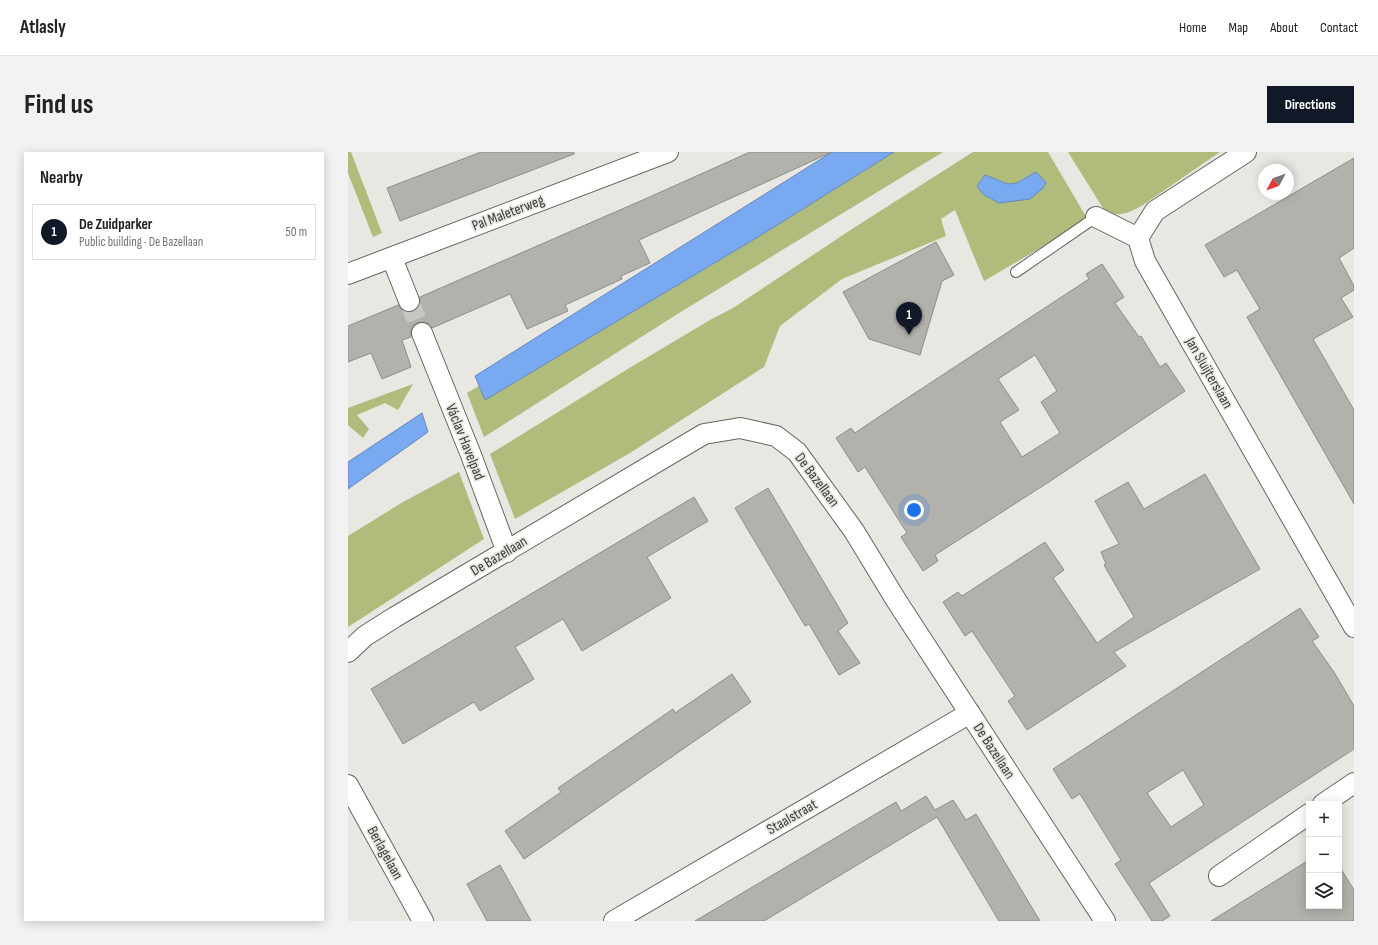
<!DOCTYPE html>
<html lang="en">
<head>
<meta charset="utf-8">
<style>
	body { margin:0; font-family:"Sofia Sans Condensed",sans-serif; background:#f2f2f2; color:#222 }
	.controls { position:absolute; right:12px; bottom:12px; display:grid; overflow:hidden; border-radius:0px; box-shadow:0 2px 10px #0003 }
	.controls button { width:36px; height:36px; display:grid; place-items:center; padding:0; border:0; border-bottom:1px solid #e0e0e0; background:#fff; color:#222; font:20px sans-serif }
	.compass { position:absolute; left:910px; top:12px; width:36px; height:36px; border-radius:50%; background:#fff; box-shadow:0 2px 10px #0003; rotate:229deg }
	.you { position:absolute; left:566px; top:358px; width:14px; height:14px; margin:-10px; border:3px solid #fff; border-radius:50%; background:#1a73e8; box-shadow:0 0 0 6px #1a73e833 }
	.badge { display:grid; place-items:center; width:26px; height:26px; border-radius:50%; background:#111827; color:#fff; font-size:13px; font-weight:700 }
	.pin { position:absolute; translate:-50% -33px; filter:drop-shadow(0 1px 2px #0008) }
	.pin::after { content:''; position:absolute; top:21px; width:14px; height:12px; background:inherit; clip-path:polygon(0 0,100% 0,50% 100%) }
	.list { margin:0; padding:0; list-style:none }
	h2 { display:flex; justify-content:space-between; align-items:center; height:52px; margin:0; padding:0 16px; font-size:17px }
	h2 small { font-size:13px; font-weight:400; color:#767676 }
	.list li { display:grid; grid-template-columns:26px 1fr auto; gap:12px; align-items:center; box-sizing:border-box; height:56px; margin:0 8px 8px; padding:0 8px; border:1px solid #e0e0e0; border-radius:0px }
	.list b { display:block; font-size:15px; white-space:nowrap }
	.list p { margin:0; font-size:13px; white-space:nowrap; color:#767676 }
	.list em { font-size:13px; font-style:normal; color:#767676 }
	.icon { flex:none; width:22px; height:22px; fill:none; stroke:currentColor; stroke-width:2; stroke-linecap:round; stroke-linejoin:round }
	.map { position:relative; flex:none; width:1006px; height:769px; overflow:hidden; border-radius:0px }
	header { display:flex; align-items:center; gap:24px; box-sizing:border-box; height:56px; padding:0 20px; background:#fff; border-bottom:1px solid #e0e0e0 }
	header strong { font-size:19px }
	nav { display:flex; gap:22px; margin-inline-start:auto; font-size:14px }
	.intro { display:flex; align-items:center; justify-content:space-between; box-sizing:border-box; height:96px; padding:0 24px }
	h1 { margin:0; font-size:28px }
	.button { padding:10px 18px; border-radius:0px; background:#111827; color:#fff; font-size:14px; font-weight:700 }
	main { display:flex; gap:24px; padding:0 24px }
	aside { flex:1; background:#fff; border-radius:0px; box-shadow:0 2px 10px #0003 }
	.map>svg:first-child { display:block }
	.green { fill:#afbc7c; fill-rule:evenodd }
	.water { fill:#79a9f1; stroke:#6788ba }
	.building { fill:#b2b1ac; stroke:#8e8d89; fill-rule:evenodd }
	.lines { fill:none; stroke-linecap:round; stroke-linejoin:round }
	.minor-tunnel { stroke:#c6c5c0; stroke-width:20; stroke-dasharray:20 10; stroke-linecap:butt }
	.service-casing { stroke:#666561; stroke-width:12 }
	.minor-casing { stroke:#666561; stroke-width:22 }
	.service { stroke:#fff; stroke-width:10 }
	.minor { stroke:#fff; stroke-width:20 }
	.labels { text-anchor:middle; dominant-baseline:central; stroke-width:3.5; stroke-linejoin:round; paint-order:stroke }
	.street-label { font-size:15px; fill:#3c3b39; stroke:#e8e7e2 }
</style>
</head>
<body>
<header>
<strong>Atlasly</strong>
<nav><a>Home</a><a>Map</a><a>About</a><a>Contact</a></nav>
</header>
<div class="intro"><h1>Find us</h1><a class="button">Directions</a></div>
<main>
<aside>
<h2>Nearby<small></small></h2>
<ul class="list">
<li><span class="badge">1</span><div><b>De Zuidparker</b><p>Public building · De Bazellaan</p></div><em>50 m</em></li>
</ul>
</aside>
<div class="map">
<svg width="1006" height="769" viewBox="0 0 1006 769">
	<rect width="100%" height="100%" fill="#e8e7e2"/>
	<path class="green" d="M 0,0 L 3,0 L 34,81 L 25,85 L 0,21 Z
		M 546,0 L 595,0 L 331,161 L 136,285 L 119,241 L 131,234 L 137,248 L 410,85 Z
		M 625,0 L 700,0 L 740,68 L 636,129 L 607,58 L 593,67 L 598,84 L 494,127 L 432,174 L 416,215 L 282,301 L 167,367 L 142,302 L 278,218 L 362,168 L 385,156 L 504,77 ZM 688,20 L 651,51 L 637,23 L 660,32 L 669,31 Z
		M 720,0 L 872,0 L 795,53 C 781,61 775,64 758,61 Z
		M 65,232 L 50,258 L 37,251 L 9,263 L 21,277 L 15,286 L 0,273 L 0,256 Z
		M 111,320 L 136,387 L 0,475 L 0,384 L 55,350 Z"/>
	<path class="water" d="M 484,0 L 546,0 L 410,85 L 137,248 L 127,224 Z
		M 688,20 L 698,31 L 694,37 L 682,47 L 651,51 L 636,43 L 629,34 L 637,23 L 660,32 L 669,31 Z
		M 74,261 L 80,280 L 0,337 L 0,310 Z"/>
	<path class="building" d="M 133,0 L 226,0 L 226,2 L 52,69 L 39,36 Z
		M 402,0 L 484,0 L 291,88 L 302,111 L 273,124 L 274,127 L 217,153 L 220,159 L 179,177 L 162,142 L 84,176 L 81,172 L 76,170 L 69,171 L 65,174 L 63,179 L 63,185 L 54,188 L 63,215 L 34,227 L 23,201 L 0,210 L 0,174 L 50,153 L 54,158 L 59,160 L 66,160 L 70,156 L 72,151 L 72,145 L 297,47 Z
		M 1006,6 L 1006,96 L 991,106 L 1006,134 L 1006,138 L 993,146 L 1005,165 L 965,187 L 1006,258 L 1006,352 L 899,165 L 912,157 L 889,118 L 876,125 L 857,93 Z
		M 588,90 L 606,123 L 594,129 L 572,203 L 521,187 L 495,140 Z
		M 754,112 L 776,145 L 767,151 L 791,185 L 793,184 L 812,215 L 818,211 L 837,239 L 704,328 L 587,403 L 590,409 L 575,419 L 553,385 L 559,381 L 517,315 L 510,320 L 488,286 L 503,276 L 507,281 L 538,260 L 741,127 L 738,122 ZM 687,203 L 709,239 L 693,250 L 712,281 L 674,305 L 652,270 L 671,258 L 650,227 Z
		M 857,322 L 912,417 L 766,500 L 778,514 L 679,578 L 660,549 L 667,544 L 624,479 L 617,484 L 595,450 L 610,440 L 614,444 L 697,390 L 716,418 L 705,426 L 749,491 L 786,465 L 756,413 L 758,412 L 753,400 L 771,392 L 747,349 L 780,330 L 796,357 Z
		M 420,336 L 500,471 L 490,479 L 512,511 L 491,523 L 461,472 L 457,474 L 387,356 Z
		M 346,345 L 360,369 L 299,405 L 323,446 L 234,499 L 215,467 L 167,495 L 186,527 L 132,559 L 126,550 L 55,592 L 23,537 Z
		M 952,456 L 971,485 L 964,489 L 986,520 L 1006,554 L 1006,597 L 801,731 L 822,764 L 814,769 L 804,769 L 767,712 L 773,708 L 732,642 L 724,647 L 705,617 ZM 835,618 L 856,653 L 823,675 L 799,641 Z
		M 384,522 L 403,550 L 176,707 L 157,679 L 213,640 L 210,636 L 280,588 L 325,557 L 327,561 Z
		M 578,644 L 587,658 L 605,648 L 618,668 L 628,662 L 692,769 L 651,769 L 589,665 L 416,769 L 347,769 L 548,650 L 553,659 Z
		M 961,708 L 961,754 L 991,754 L 991,714 L 1006,738 L 1006,769 L 863,769 Z
		M 152,713 L 172,749 L 183,769 L 139,769 L 119,732 Z"/>
	<g class="lines">
		<path class="minor-tunnel" d="M 61,149 L 74,181"/>
		<g class="service-casing">
			<path id="service" d="M 668,120 L 748,65"/>
		</g>
		<g class="minor-casing">
			<path id="minor" d="M 898,0 L 807,59 L 790,86 L 797,109 L 1006,475
				M 748,65 L 790,86
				M 44,106 L 61,149
				M 0,122 L 320,0
				M 74,181 L 123,303 L 159,400
				M 0,500 L 17,484 L 47,465 L 356,282 L 392,276 L 428,284 L 449,300 L 506,379 L 548,448 L 757,769
				M 0,633 L 75,769
				M 975,652 L 1006,631
				M 871,724 L 961,662
				M 266,769 L 622,561"/>
		</g>
		<use href="#service" class="service"/>
		<use href="#minor" class="minor"/>
	</g>
	<g class="labels">
		<g class="street-label">
			<text transform="translate(160 61) rotate(-21)">Pal Maleterweg</text>
			<text transform="translate(861 221) rotate(60)">Jan Sluijterslaan</text>
			<text transform="translate(117 290) rotate(68)">Václav Havelpad</text>
			<text transform="translate(469 328) rotate(53)">De Bazellaan</text>
			<text transform="translate(151 404) rotate(-31)">De Bazellaan</text>
			<text transform="translate(646 599) rotate(57)">De Bazellaan</text>
			<text transform="translate(444 665) rotate(-30)">Staalstraat</text>
			<text transform="translate(37 701) rotate(61)">Berlagelaan</text>
		</g>
	</g>
</svg>
<div class="controls">
<button>+</button>
<button>−</button>
<button><svg class="icon" aria-label="layers" viewBox="0 0 24 24"><path d="M12 4l9 5-9 5-9-5zM3 14l9 5 9-5"/></svg></button>
</div>
<svg class="compass" viewBox="-18 -18 36 36"><path d="M0-13l5 13h-10z" fill="#e53935"/><path d="M0 13l5-13h-10z" fill="#767676"/></svg>
<div class="you"></div>
<div class="pin badge" style="left:561px;top:183px">1</div>
</div>
</main>
</body>
</html>
